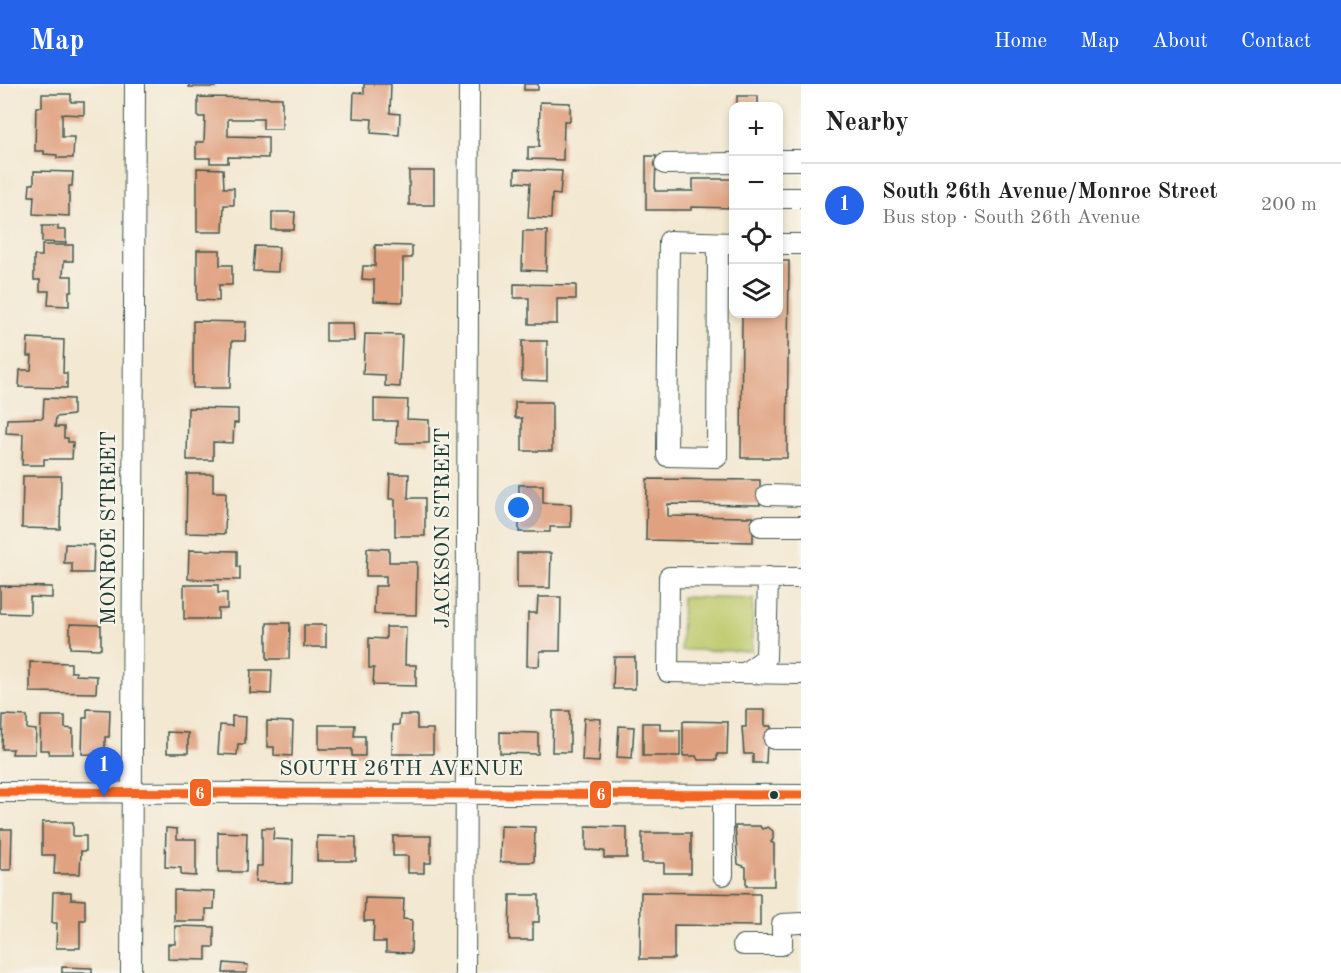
<!DOCTYPE html>
<html lang="en">
<head>
<meta charset="utf-8">
<style>
	body { margin:0; font-family:"Old Standard TT",serif; background:#f6f6f6; color:#222 }
	.controls { position:absolute; right:18px; top:18px; display:grid; overflow:hidden; border-radius:12px; box-shadow:0 3px 9px #0003 }
	.controls button { width:54px; height:54px; display:grid; place-items:center; padding:0; border:0; border-bottom:2px solid #e0e0e0; background:#fff; color:#222; font:30px sans-serif }
	.you { position:absolute; left:519px; top:424px; width:21px; height:21px; margin:-15px; border:4px solid #fff; border-radius:50%; background:#1a73e8; box-shadow:0 0 0 9px #1a73e833 }
	.badge { display:grid; place-items:center; width:39px; height:39px; border-radius:50%; background:#2563eb; color:#fff; font-size:20px; font-weight:700 }
	.pin { position:absolute; translate:-50% -50px; filter:drop-shadow(0 2px 3px #0008) }
	.pin::after { content:''; position:absolute; top:32px; width:21px; height:18px; background:inherit; clip-path:polygon(0 0,100% 0,50% 100%) }
	.list { margin:0; padding:0; list-style:none }
	h2 { display:flex; justify-content:space-between; align-items:center; height:78px; margin:0; padding:0 24px; font-size:26px }
	h2 small { font-size:20px; font-weight:400; color:#767676 }
	.list li { display:grid; grid-template-columns:39px 1fr auto; gap:18px; align-items:center; box-sizing:border-box; height:84px; padding:0 24px; border-top:2px solid #e0e0e0 }
	.list b { display:block; font-size:22px; white-space:nowrap }
	.list p { margin:0; font-size:20px; white-space:nowrap; color:#767676 }
	.list em { font-size:20px; font-style:normal; color:#767676 }
	.icon { flex:none; width:33px; height:33px; fill:none; stroke:currentColor; stroke-width:2; stroke-linecap:round; stroke-linejoin:round }
	.map { position:relative; flex:none; width:801px; height:889px; overflow:hidden }
	header { display:flex; align-items:center; gap:36px; box-sizing:border-box; height:84px; padding:0 30px; background:#2563eb; color:#fff }
	header strong { font-size:28px }
	nav { display:flex; gap:33px; margin-inline-start:auto; font-size:21px }
	main { display:flex }
	aside { flex:1; background:#fff }
	.map>svg:first-child { display:block }
	.pitch { fill:#bdc96b; stroke:#6e8350; stroke-width:1.5 }
	.building { fill:#e0a180 }
	.lines { fill:none; stroke-linecap:round; stroke-linejoin:round }
	.minor-casing { stroke:#3f574c; stroke-width:22 }
	.minor { stroke:#fff; stroke-width:20 }
	.bus-1-casing { stroke:#f7f3e8; stroke-width:14 }
	.bus-1 { stroke:#f26522; stroke-width:9 }
	.bus-dot { fill:#1f3d34; stroke:#f7f3e8; stroke-width:2 }
	.labels { text-anchor:middle; dominant-baseline:central; stroke-width:4.5; stroke-linejoin:round; paint-order:stroke }
	.street-label { font-size:22px; fill:#1f3d34; stroke:#f7f3e8 }
	.line-badge { stroke:#f7f3e8; stroke-width:2 }
	.badge-label { font-size:16px; text-anchor:middle; font-weight:bold; fill:#fff }
</style>
</head>
<body>
<header>
<strong>Map</strong>
<nav><a>Home</a><a>Map</a><a>About</a><a>Contact</a></nav>
</header>
<main>
<div class="map">
<svg width="801" height="889" viewBox="0 0 801 889">
	<rect width="100%" height="100%" fill="#f7f3e8"/>
	<filter id="ink" filterUnits="userSpaceOnUse"><feTurbulence type="fractalNoise" baseFrequency=".0167" numOctaves="2"/><feDisplacementMap in="SourceGraphic" scale="12" xChannelSelector="R" yChannelSelector="G"/><feConvolveMatrix kernelMatrix="1 2 1 2 8 2 1 2 1" color-interpolation-filters="sRGB"/></filter>
	<filter id="wash" filterUnits="userSpaceOnUse"><feTurbulence type="fractalNoise" baseFrequency=".008" numOctaves="4" result="noise"/><feDisplacementMap in="SourceGraphic" scale="24" xChannelSelector="R" yChannelSelector="G"/><feGaussianBlur stdDeviation="1.35" result="paint"/><feColorMatrix in="noise" values="0 0 0 0 0 0 0 0 0 0 0 0 0 0 0 0 0 1.4 0 .05"/><feComposite in="paint" operator="in"/></filter>
	<g filter="url(#wash)">
		<rect width="100%" height="100%" fill="#f3e8d2"/>
		<path class="pitch" d="M 682,513 L 753,515 L 752,567 L 681,566 Z"/>
		<g id="blocks">
			<path class="building" d="M 189,0 L 215,0 L 215,3 L 189,3 Z
				M 364,0 L 391,0 L 390,29 L 400,30 L 399,51 L 371,49 L 372,35 L 353,34 L 354,8 L 364,9 Z
				M 524,0 L 538,0 L 538,6 L 524,6 Z
				M 42,10 L 71,10 L 71,18 L 84,18 L 84,31 L 62,30 L 62,53 L 74,53 L 73,74 L 57,74 L 57,71 L 44,70 L 44,67 L 35,67 L 36,23 L 42,23 Z
				M 737,12 L 758,12 L 758,22 L 737,22 Z
				M 198,13 L 282,14 L 282,45 L 263,45 L 263,35 L 228,35 L 228,52 L 268,53 L 268,74 L 228,73 L 228,79 L 210,79 L 210,74 L 196,74 L 196,58 L 204,58 L 205,33 L 198,33 Z
				M 540,18 L 570,19 L 570,37 L 564,37 L 563,76 L 528,75 L 528,63 L 539,63 Z
				M 646,72 L 656,72 L 655,107 L 693,107 L 693,95 L 734,95 L 734,124 L 691,123 L 691,126 L 646,126 Z
				M 197,84 L 223,85 L 224,104 L 234,104 L 234,121 L 224,121 L 223,148 L 197,148 Z
				M 515,85 L 562,87 L 560,111 L 552,110 L 551,135 L 528,134 L 530,99 L 515,98 Z
				M 34,87 L 73,88 L 72,102 L 69,102 L 69,132 L 33,130 L 34,112 L 29,112 L 30,100 L 34,100 Z
				M 409,87 L 434,87 L 434,121 L 409,121 Z
				M 272,128 L 295,128 L 294,146 L 272,146 Z
				M 42,142 L 58,142 L 58,146 L 66,146 L 66,159 L 42,158 Z
				M 523,147 L 547,147 L 546,187 L 522,186 Z
				M 42,161 L 73,161 L 73,177 L 64,177 L 63,192 L 72,192 L 72,207 L 69,207 L 69,222 L 48,221 L 49,207 L 40,207 L 40,196 L 34,196 L 34,172 L 42,172 Z
				M 375,161 L 412,162 L 412,174 L 403,174 L 403,218 L 374,217 L 374,196 L 362,195 L 363,182 L 375,182 Z
				M 255,162 L 279,163 L 278,188 L 253,187 Z
				M 197,166 L 220,166 L 220,181 L 232,181 L 232,201 L 219,201 L 219,217 L 197,216 Z
				M 778,177 L 789,177 L 787,374 L 741,374 L 742,230 L 778,230 Z
				M 514,200 L 576,201 L 576,215 L 557,215 L 557,240 L 529,240 L 529,214 L 514,214 Z
				M 193,237 L 246,238 L 245,257 L 232,257 L 230,304 L 193,304 Z
				M 326,239 L 353,239 L 354,257 L 326,257 Z
				M 365,250 L 402,251 L 400,303 L 385,302 L 385,291 L 363,290 Z
				M 28,254 L 64,256 L 63,289 L 67,289 L 67,304 L 19,303 L 20,286 L 31,286 L 32,272 L 27,272 Z
				M 522,257 L 547,257 L 547,297 L 522,296 Z
				M 44,314 L 73,315 L 73,331 L 56,333 L 55,343 L 64,343 L 64,354 L 68,354 L 68,358 L 73,358 L 72,375 L 44,375 L 44,381 L 22,381 L 23,350 L 6,349 L 7,335 L 43,334 Z
				M 374,315 L 408,316 L 407,335 L 429,336 L 429,359 L 396,359 L 397,337 L 374,337 Z
				M 515,318 L 552,318 L 552,367 L 522,367 L 522,334 L 515,334 Z
				M 188,324 L 238,325 L 238,339 L 234,339 L 233,359 L 213,358 L 213,376 L 187,376 Z
				M 187,390 L 213,390 L 213,408 L 226,408 L 225,450 L 186,449 Z
				M 390,390 L 409,390 L 408,414 L 425,414 L 425,452 L 395,452 L 395,415 L 389,415 Z
				M 23,392 L 61,392 L 60,445 L 22,444 Z
				M 647,395 L 760,396 L 760,421 L 668,420 L 668,432 L 753,433 L 753,458 L 646,456 Z
				M 519,401 L 543,401 L 543,419 L 571,420 L 571,443 L 550,443 L 550,448 L 519,448 Z
				M 65,460 L 94,461 L 93,489 L 72,489 L 72,479 L 64,479 Z
				M 367,464 L 389,465 L 389,478 L 417,478 L 416,531 L 374,530 L 375,502 L 386,502 L 386,492 L 366,492 Z
				M 189,466 L 237,467 L 237,483 L 240,483 L 240,496 L 188,495 Z
				M 517,469 L 551,469 L 550,504 L 517,504 Z
				M 184,501 L 218,501 L 218,509 L 227,509 L 227,525 L 218,525 L 218,535 L 184,535 Z
				M 0,502 L 52,503 L 52,514 L 30,513 L 30,530 L 0,529 Z
				M 538,513 L 561,513 L 560,567 L 540,567 L 539,582 L 527,582 L 528,529 L 537,529 Z
				M 267,539 L 290,539 L 289,575 L 267,575 Z
				M 70,540 L 101,541 L 101,565 L 70,564 Z
				M 304,541 L 326,541 L 326,563 L 304,563 Z
				M 386,543 L 406,543 L 405,581 L 416,581 L 416,602 L 373,601 L 374,584 L 369,584 L 369,554 L 386,555 Z
				M 614,573 L 635,573 L 635,605 L 613,605 Z
				M 30,578 L 71,579 L 71,588 L 76,588 L 76,591 L 97,592 L 96,609 L 30,608 Z
				M 251,586 L 272,586 L 271,610 L 250,609 Z
				M 87,625 L 110,626 L 109,653 L 105,653 L 105,671 L 82,670 L 83,634 L 87,634 Z
				M 746,626 L 765,626 L 765,642 L 771,642 L 771,658 L 767,659 L 766,679 L 753,679 L 753,670 L 744,670 L 742,643 L 746,643 Z
				M 553,627 L 570,627 L 570,668 L 552,668 Z
				M 3,631 L 27,632 L 27,645 L 36,646 L 35,670 L 12,670 L 13,665 L 2,665 Z
				M 400,631 L 417,631 L 417,645 L 433,645 L 433,670 L 392,670 L 393,641 L 399,641 Z
				M 41,632 L 65,632 L 65,644 L 73,645 L 73,670 L 49,670 L 49,666 L 40,666 Z
				M 232,632 L 246,633 L 245,660 L 238,660 L 237,671 L 218,670 L 220,641 L 232,642 Z
				M 584,634 L 601,635 L 599,678 L 582,677 Z
				M 267,637 L 293,638 L 292,672 L 274,671 L 274,663 L 267,663 Z
				M 683,637 L 728,638 L 727,670 L 717,670 L 717,676 L 698,676 L 696,672 L 683,672 Z
				M 643,639 L 660,639 L 660,646 L 680,646 L 680,672 L 643,672 Z
				M 319,641 L 355,641 L 354,652 L 365,652 L 365,672 L 352,672 L 352,665 L 319,665 Z
				M 619,642 L 634,643 L 632,674 L 617,673 Z
				M 167,648 L 188,649 L 188,669 L 167,669 Z
				M 500,648 L 538,649 L 538,670 L 500,669 Z
				M 42,738 L 73,738 L 73,752 L 86,752 L 86,767 L 81,767 L 80,790 L 54,790 L 55,771 L 42,771 Z
				M 501,742 L 535,743 L 534,778 L 500,778 Z
				M 586,742 L 627,743 L 627,774 L 604,774 L 604,767 L 586,766 Z
				M 735,742 L 760,742 L 762,745 L 768,743 L 773,747 L 773,755 L 771,758 L 774,760 L 774,802 L 746,802 L 746,783 L 738,780 Z
				M 166,744 L 177,745 L 177,755 L 196,755 L 196,792 L 181,791 L 181,784 L 165,783 Z
				M 262,744 L 274,744 L 273,755 L 293,756 L 292,799 L 255,798 L 256,782 L 262,782 Z
				M 0,745 L 12,745 L 11,786 L 0,786 Z
				M 218,748 L 247,749 L 246,788 L 218,788 Z
				M 642,749 L 691,749 L 691,789 L 664,789 L 664,779 L 642,779 Z
				M 317,752 L 356,753 L 356,777 L 317,777 Z
				M 393,752 L 431,752 L 431,779 L 424,779 L 424,789 L 408,789 L 408,772 L 393,772 Z
				M 174,806 L 215,807 L 214,825 L 206,825 L 206,837 L 174,837 Z
				M 53,808 L 71,808 L 71,815 L 85,816 L 85,836 L 80,836 L 80,864 L 56,864 L 57,839 L 52,839 Z
				M 641,808 L 760,810 L 760,842 L 674,841 L 674,875 L 640,875 Z
				M 510,811 L 539,811 L 539,838 L 533,838 L 533,856 L 509,856 Z
				M 365,814 L 404,815 L 403,835 L 412,836 L 411,869 L 386,868 L 386,858 L 373,858 L 374,837 L 364,837 Z
				M 175,842 L 214,843 L 214,863 L 206,863 L 206,876 L 168,875 L 168,860 L 175,860 Z
				M 224,879 L 248,881 L 247,889 L 223,889 Z
				M 62,883 L 92,884 L 92,889 L 62,889 Z"/>
		</g>
	</g>
	<g filter="url(#ink)">
		<use href="#blocks" fill-opacity="0" stroke="#3f574c" stroke-width="1.5"/>
		<g class="lines">
			<g class="minor-casing">
				<path id="minor" d="M 778,76 L 801,76
					M 665,80 L 734,79
					M 778,114 L 801,114
					M 718,159 L 717,373 L 667,372 L 669,157 L 734,159
					M 778,160 L 801,160
					M 767,411 L 801,412
					M 761,442 L 801,442
					M 801,494 L 669,493 L 668,588 L 801,590
					M 745,589 L 766,574 L 768,493
					M 774,655 L 801,655
					M 0,708 L 801,711
					M 723,791 L 723,711
					M 743,861 L 782,861 L 782,840 L 801,839
					M 131,889 L 135,0
					M 465,889 L 469,0"/>
			</g>
			<use href="#minor" class="minor"/>
			<g class="bus-1-casing">
				<path id="bus-1" d="M 0,708 L 801,711"/>
			</g>
			<use href="#bus-1" class="bus-1"/>
		</g>
	</g>
	<circle class="bus-dot" cx="774" cy="711" r="5"/>
	<g class="labels">
		<g class="street-label">
			<text transform="translate(109 444) rotate(-90)">MONROE STREET</text>
			<text transform="translate(443 444) rotate(-90)">JACKSON STREET</text>
			<text x="401" y="685">SOUTH 26TH AVENUE</text>
		</g>
	</g>
	<g class="line-badge">
		<rect x="189" y="694" width="23" height="29" rx="6" fill="#f26522"/>
		<rect x="589" y="696" width="23" height="29" rx="6" fill="#f26522"/>
	</g>
	<g class="badge-label">
		<text x="200" y="715">6</text>
		<text x="601" y="716">6</text>
	</g>
</svg>
<div class="controls">
<button>+</button>
<button>−</button>
<button><svg class="icon" aria-label="locate" viewBox="0 0 24 24"><circle cx="12" cy="12" r="6"/><path d="M12 2v4M12 18v4M2 12h4M18 12h4"/></svg></button>
<button><svg class="icon" aria-label="layers" viewBox="0 0 24 24"><path d="M12 4l9 5-9 5-9-5zM3 14l9 5 9-5"/></svg></button>
</div>
<div class="you"></div>
<div class="pin badge" style="left:104px;top:713px">1</div>
</div>
<aside>
<h2>Nearby<small></small></h2>
<ul class="list">
<li><span class="badge">1</span><div><b>South 26th Avenue/Monroe Street</b><p>Bus stop · South 26th Avenue</p></div><em>200 m</em></li>
</ul>
</aside>
</main>
</body>
</html>
